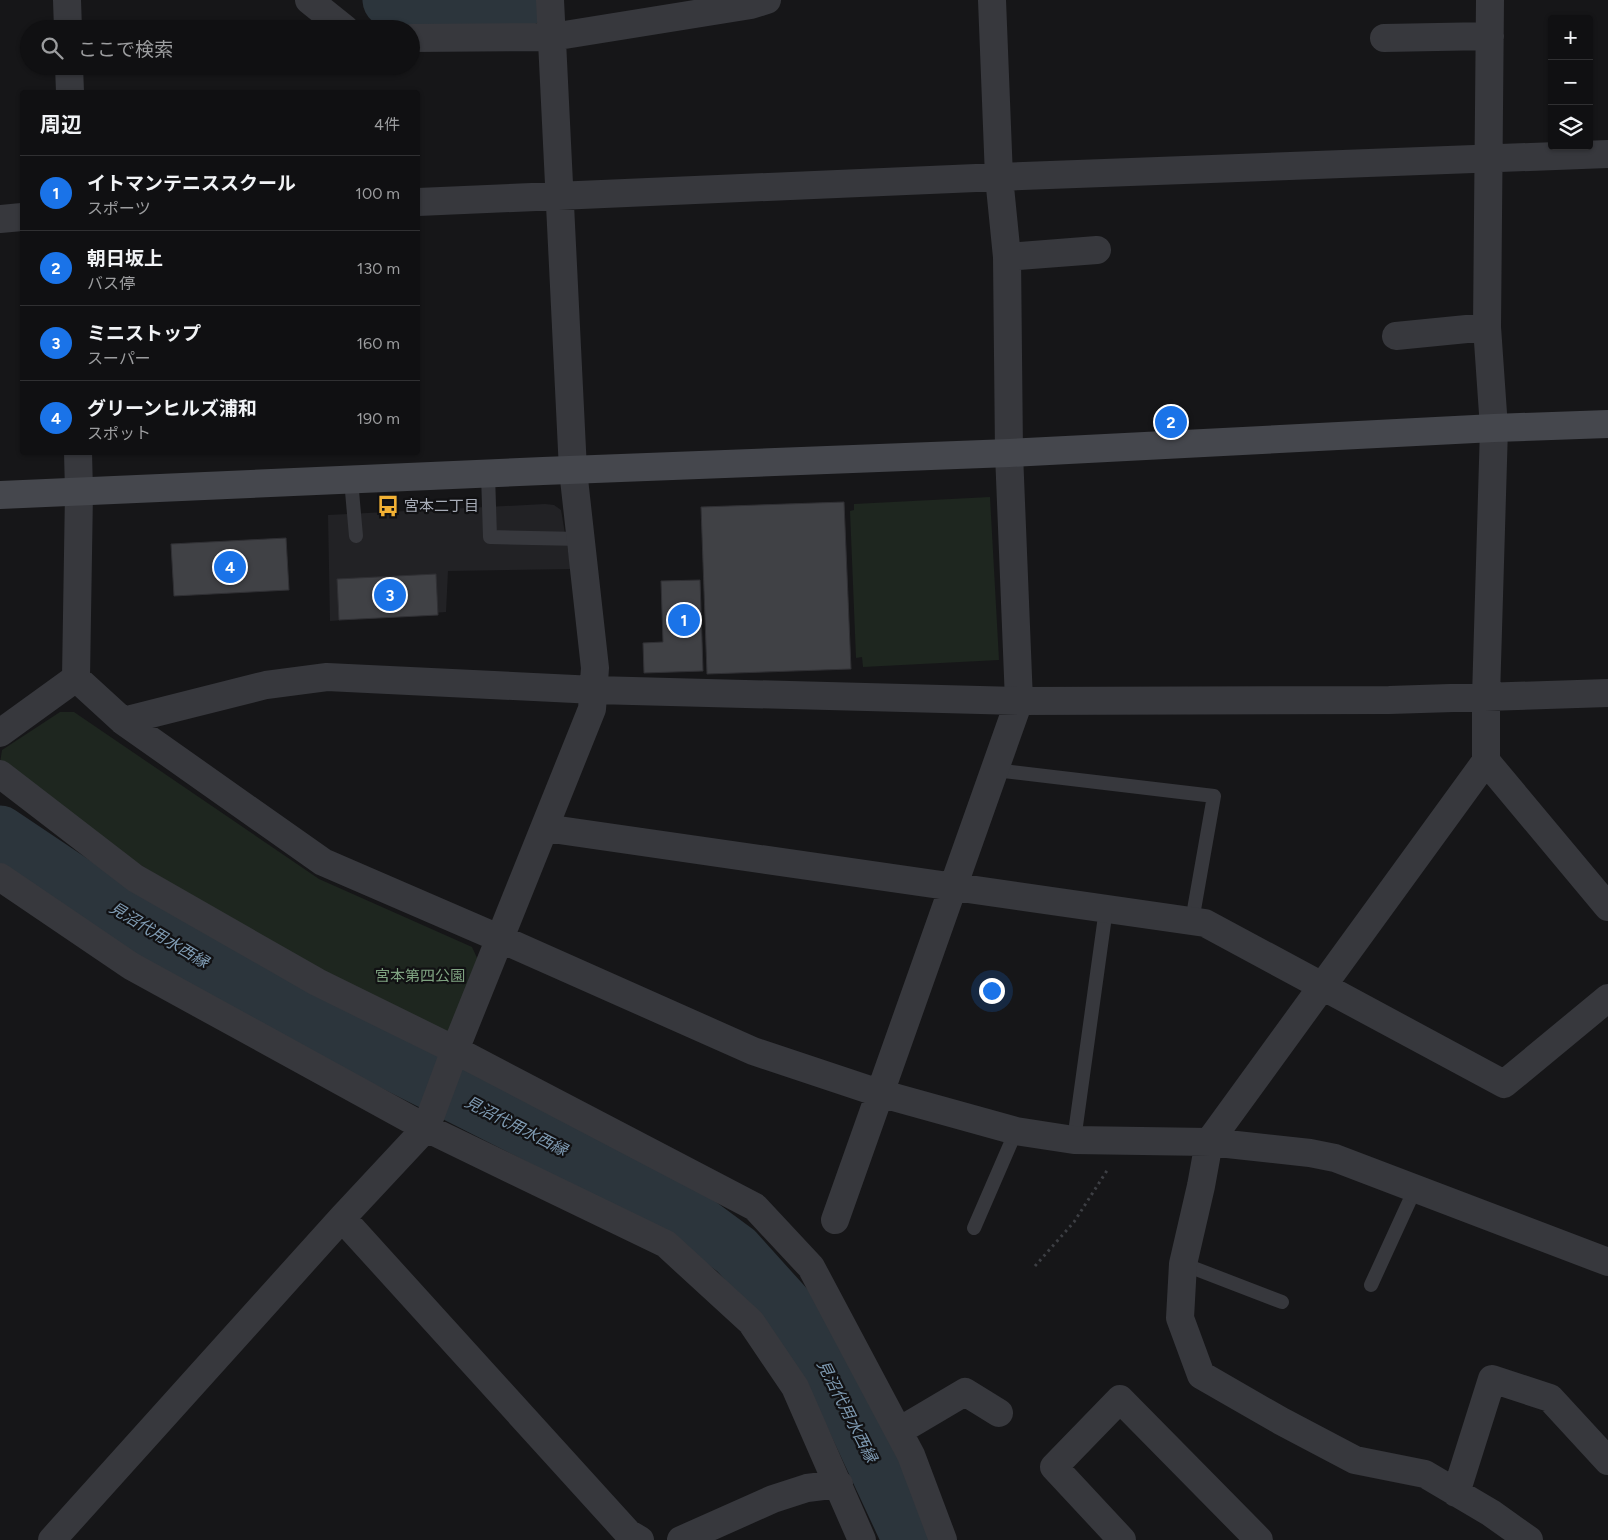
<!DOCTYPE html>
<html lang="ja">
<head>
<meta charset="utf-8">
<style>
	body { margin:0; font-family:Figtree,"Noto Sans JP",sans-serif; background:#1e1e20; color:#f1f3f6 }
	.controls { position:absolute; right:15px; top:15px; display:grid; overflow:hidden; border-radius:5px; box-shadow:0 1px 4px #0004 }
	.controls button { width:45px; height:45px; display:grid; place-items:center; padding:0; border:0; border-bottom:1px solid #303032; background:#101012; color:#f1f3f6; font:25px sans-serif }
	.you { position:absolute; left:991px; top:990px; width:18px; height:18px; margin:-12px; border:4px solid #fff; border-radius:50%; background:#1a73e8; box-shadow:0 0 0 8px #1a73e833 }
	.badge { display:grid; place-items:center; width:32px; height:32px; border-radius:50%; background:#1a73e8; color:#fff; font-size:16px; font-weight:700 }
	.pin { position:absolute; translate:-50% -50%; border:2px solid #fff; box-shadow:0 1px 5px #0006 }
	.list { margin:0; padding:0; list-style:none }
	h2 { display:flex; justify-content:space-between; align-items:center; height:65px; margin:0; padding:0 20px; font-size:21px }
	h2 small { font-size:16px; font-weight:400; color:#9c9d9f }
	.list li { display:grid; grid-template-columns:32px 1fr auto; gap:15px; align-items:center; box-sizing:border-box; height:75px; padding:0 20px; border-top:1px solid #303032 }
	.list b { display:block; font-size:19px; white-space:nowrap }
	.list p { margin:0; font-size:16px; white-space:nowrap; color:#9c9d9f }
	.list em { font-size:16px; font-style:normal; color:#9c9d9f }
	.icon { flex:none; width:28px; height:28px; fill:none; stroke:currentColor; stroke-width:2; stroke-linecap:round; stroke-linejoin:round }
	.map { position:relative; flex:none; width:1608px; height:1540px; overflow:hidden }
	.search { position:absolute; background:#101012; box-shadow:0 1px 4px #0004; left:20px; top:20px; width:400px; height:55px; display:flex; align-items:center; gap:12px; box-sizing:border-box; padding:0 18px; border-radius:28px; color:#9c9d9f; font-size:19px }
	.panel { position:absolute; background:#101012; box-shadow:0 1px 4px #0004; left:20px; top:90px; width:400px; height:365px; border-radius:5px }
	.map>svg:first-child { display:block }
	.built { fill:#222225 }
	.green { fill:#1e261f }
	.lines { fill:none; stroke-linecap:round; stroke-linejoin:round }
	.river { stroke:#2c353c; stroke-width:55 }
	.building { fill:#404145; stroke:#303034 }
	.path { stroke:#3d3f44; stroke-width:3; stroke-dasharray:2.5 4; stroke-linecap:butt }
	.lane { stroke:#37383d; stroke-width:14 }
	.street { stroke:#37383d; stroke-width:28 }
	.secondary { stroke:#45474d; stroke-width:28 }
	.labels { text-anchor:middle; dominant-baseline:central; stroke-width:4.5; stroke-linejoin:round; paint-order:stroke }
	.poi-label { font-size:15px; fill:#a8adb8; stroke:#111113; text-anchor:start }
	.park-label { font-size:15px; fill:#7fa381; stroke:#111113 }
	.water-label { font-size:16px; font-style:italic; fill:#7f9bb3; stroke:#111113 }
</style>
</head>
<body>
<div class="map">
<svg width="1608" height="1540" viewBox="0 0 1608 1540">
	<rect width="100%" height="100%" fill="#161618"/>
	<path class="built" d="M 545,504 L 554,505 L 561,510 L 571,569 L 448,571 L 446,612 L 330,621 L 328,515 Z"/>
	<path class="green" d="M 990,497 L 999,660 L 863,667 L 862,657 L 856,658 L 850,511 L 854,510 L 854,504 Z
		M 60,712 L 74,712 L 319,879 L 472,947 L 478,960 L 450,1033 L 321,978 L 104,842 L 0,763 L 2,750 Z"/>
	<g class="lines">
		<path class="river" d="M 390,0 L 399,3 L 466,5 L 522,0
			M 0,833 L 149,933 L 294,1013 L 675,1206 L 736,1251 L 791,1312 L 836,1381 L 910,1540"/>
	</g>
	<path class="building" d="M 844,502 L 851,669 L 707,674 L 701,507 Z
		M 286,538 L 289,590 L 174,596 L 171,544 Z
		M 436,574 L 438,615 L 339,620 L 337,579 Z
		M 700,580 L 703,671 L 644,673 L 643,643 L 663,642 L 661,581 Z"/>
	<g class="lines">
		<path class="path" d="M 1035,1266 L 1074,1222 L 1108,1169"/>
		<path class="lane" d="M 488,474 L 490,537 L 581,539
			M 351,480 L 356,536
			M 995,770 L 1214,796 L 1192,921
			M 1074,1140 L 1106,909
			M 974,1228 L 1016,1131
			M 1183,1264 L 1282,1302
			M 1371,1285 L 1415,1189"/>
		<path class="street" d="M 67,0 L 68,29
			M 309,0 L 345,29
			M 1490,0 L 1487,327 L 1494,428 L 1486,697 L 1486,761 L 1209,1142 L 1201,1186 L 1183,1264 L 1180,1318 L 1201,1375 L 1281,1421 L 1355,1460 L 1425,1474 L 1491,1513 L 1529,1540
			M 411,38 L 552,37 L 751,5 L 767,0
			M 1384,38 L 1490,36
			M 69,66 L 70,92
			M 418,202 L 999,177 L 1608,154
			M 0,219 L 22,217
			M 1007,257 L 1097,250
			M 1396,336 L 1487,327
			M 78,452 L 79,492 L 76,678 L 123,721 L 323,862 L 501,939 L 753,1051 L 879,1093 L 1016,1131 L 1074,1140 L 1209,1142 L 1310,1153 L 1335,1158 L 1608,1262
			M 123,721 L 266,685 L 327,677 L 595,690 L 1019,701 L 1389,700 L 1608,693
			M 0,733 L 76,678
			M 1486,761 L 1608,907
			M 0,774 L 135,878 L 317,982 L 455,1050 L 755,1207 L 811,1267 L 911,1455 L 943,1540
			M 545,828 L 1205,923 L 1504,1084 L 1608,998
			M 0,877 L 131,966 L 426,1128 L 666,1244 L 751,1322 L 795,1387 L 862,1540
			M 342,1218 L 628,1533 L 640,1540
			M 835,1220 L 1019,701 L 1009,453 L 1007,257 L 999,177 L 992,0
			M 899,1431 L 965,1392 L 999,1413
			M 1456,1493 L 1492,1379 L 1550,1398 L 1608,1461
			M 52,1540 L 342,1218 L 426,1128 L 455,1050 L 592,709 L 595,668 L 573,470 L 550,0
			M 681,1540 L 773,1499 L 807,1488 L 839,1484
			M 1122,1540 L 1054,1467 L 1120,1399 L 1259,1540"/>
		<path class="secondary" d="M 0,495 L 543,471 L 1009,453 L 1494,428 L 1608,424"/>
	</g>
	<defs>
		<g id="bus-bare" transform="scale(1.725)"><path d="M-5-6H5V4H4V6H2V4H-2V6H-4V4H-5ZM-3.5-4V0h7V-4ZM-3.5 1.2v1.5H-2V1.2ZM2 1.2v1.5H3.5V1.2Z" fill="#f2b134" stroke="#111113" stroke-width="2.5" paint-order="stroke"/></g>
	</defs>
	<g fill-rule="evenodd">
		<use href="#bus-bare" x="388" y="506"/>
	</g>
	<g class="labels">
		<g class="poi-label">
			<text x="404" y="506">宮本二丁目</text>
		</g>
		<g class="park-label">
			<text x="420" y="976">宮本第四公園</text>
		</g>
		<g class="water-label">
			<text transform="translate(159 935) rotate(31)">見沼代用水西縁</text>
			<text transform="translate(516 1126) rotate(27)">見沼代用水西縁</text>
			<text transform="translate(847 1411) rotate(63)">見沼代用水西縁</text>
		</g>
	</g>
</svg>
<div class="controls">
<button>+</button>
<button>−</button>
<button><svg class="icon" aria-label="layers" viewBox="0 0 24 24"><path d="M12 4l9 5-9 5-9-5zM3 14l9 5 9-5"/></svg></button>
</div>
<div class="you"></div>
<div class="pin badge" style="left:684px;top:620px">1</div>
<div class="pin badge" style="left:1171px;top:422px">2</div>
<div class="pin badge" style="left:390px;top:595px">3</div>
<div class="pin badge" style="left:230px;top:567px">4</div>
<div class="search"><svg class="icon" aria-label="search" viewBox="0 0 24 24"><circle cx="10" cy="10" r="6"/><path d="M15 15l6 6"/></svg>ここで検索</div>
<section class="panel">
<h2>周辺<small>4件</small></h2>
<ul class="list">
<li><span class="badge">1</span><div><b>イトマンテニススクール</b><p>スポーツ</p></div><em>100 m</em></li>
<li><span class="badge">2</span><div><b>朝日坂上</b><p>バス停</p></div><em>130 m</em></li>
<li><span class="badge">3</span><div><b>ミニストップ</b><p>スーパー</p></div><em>160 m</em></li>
<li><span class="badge">4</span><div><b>グリーンヒルズ浦和</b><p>スポット</p></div><em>190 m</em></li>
</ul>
</section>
</div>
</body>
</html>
